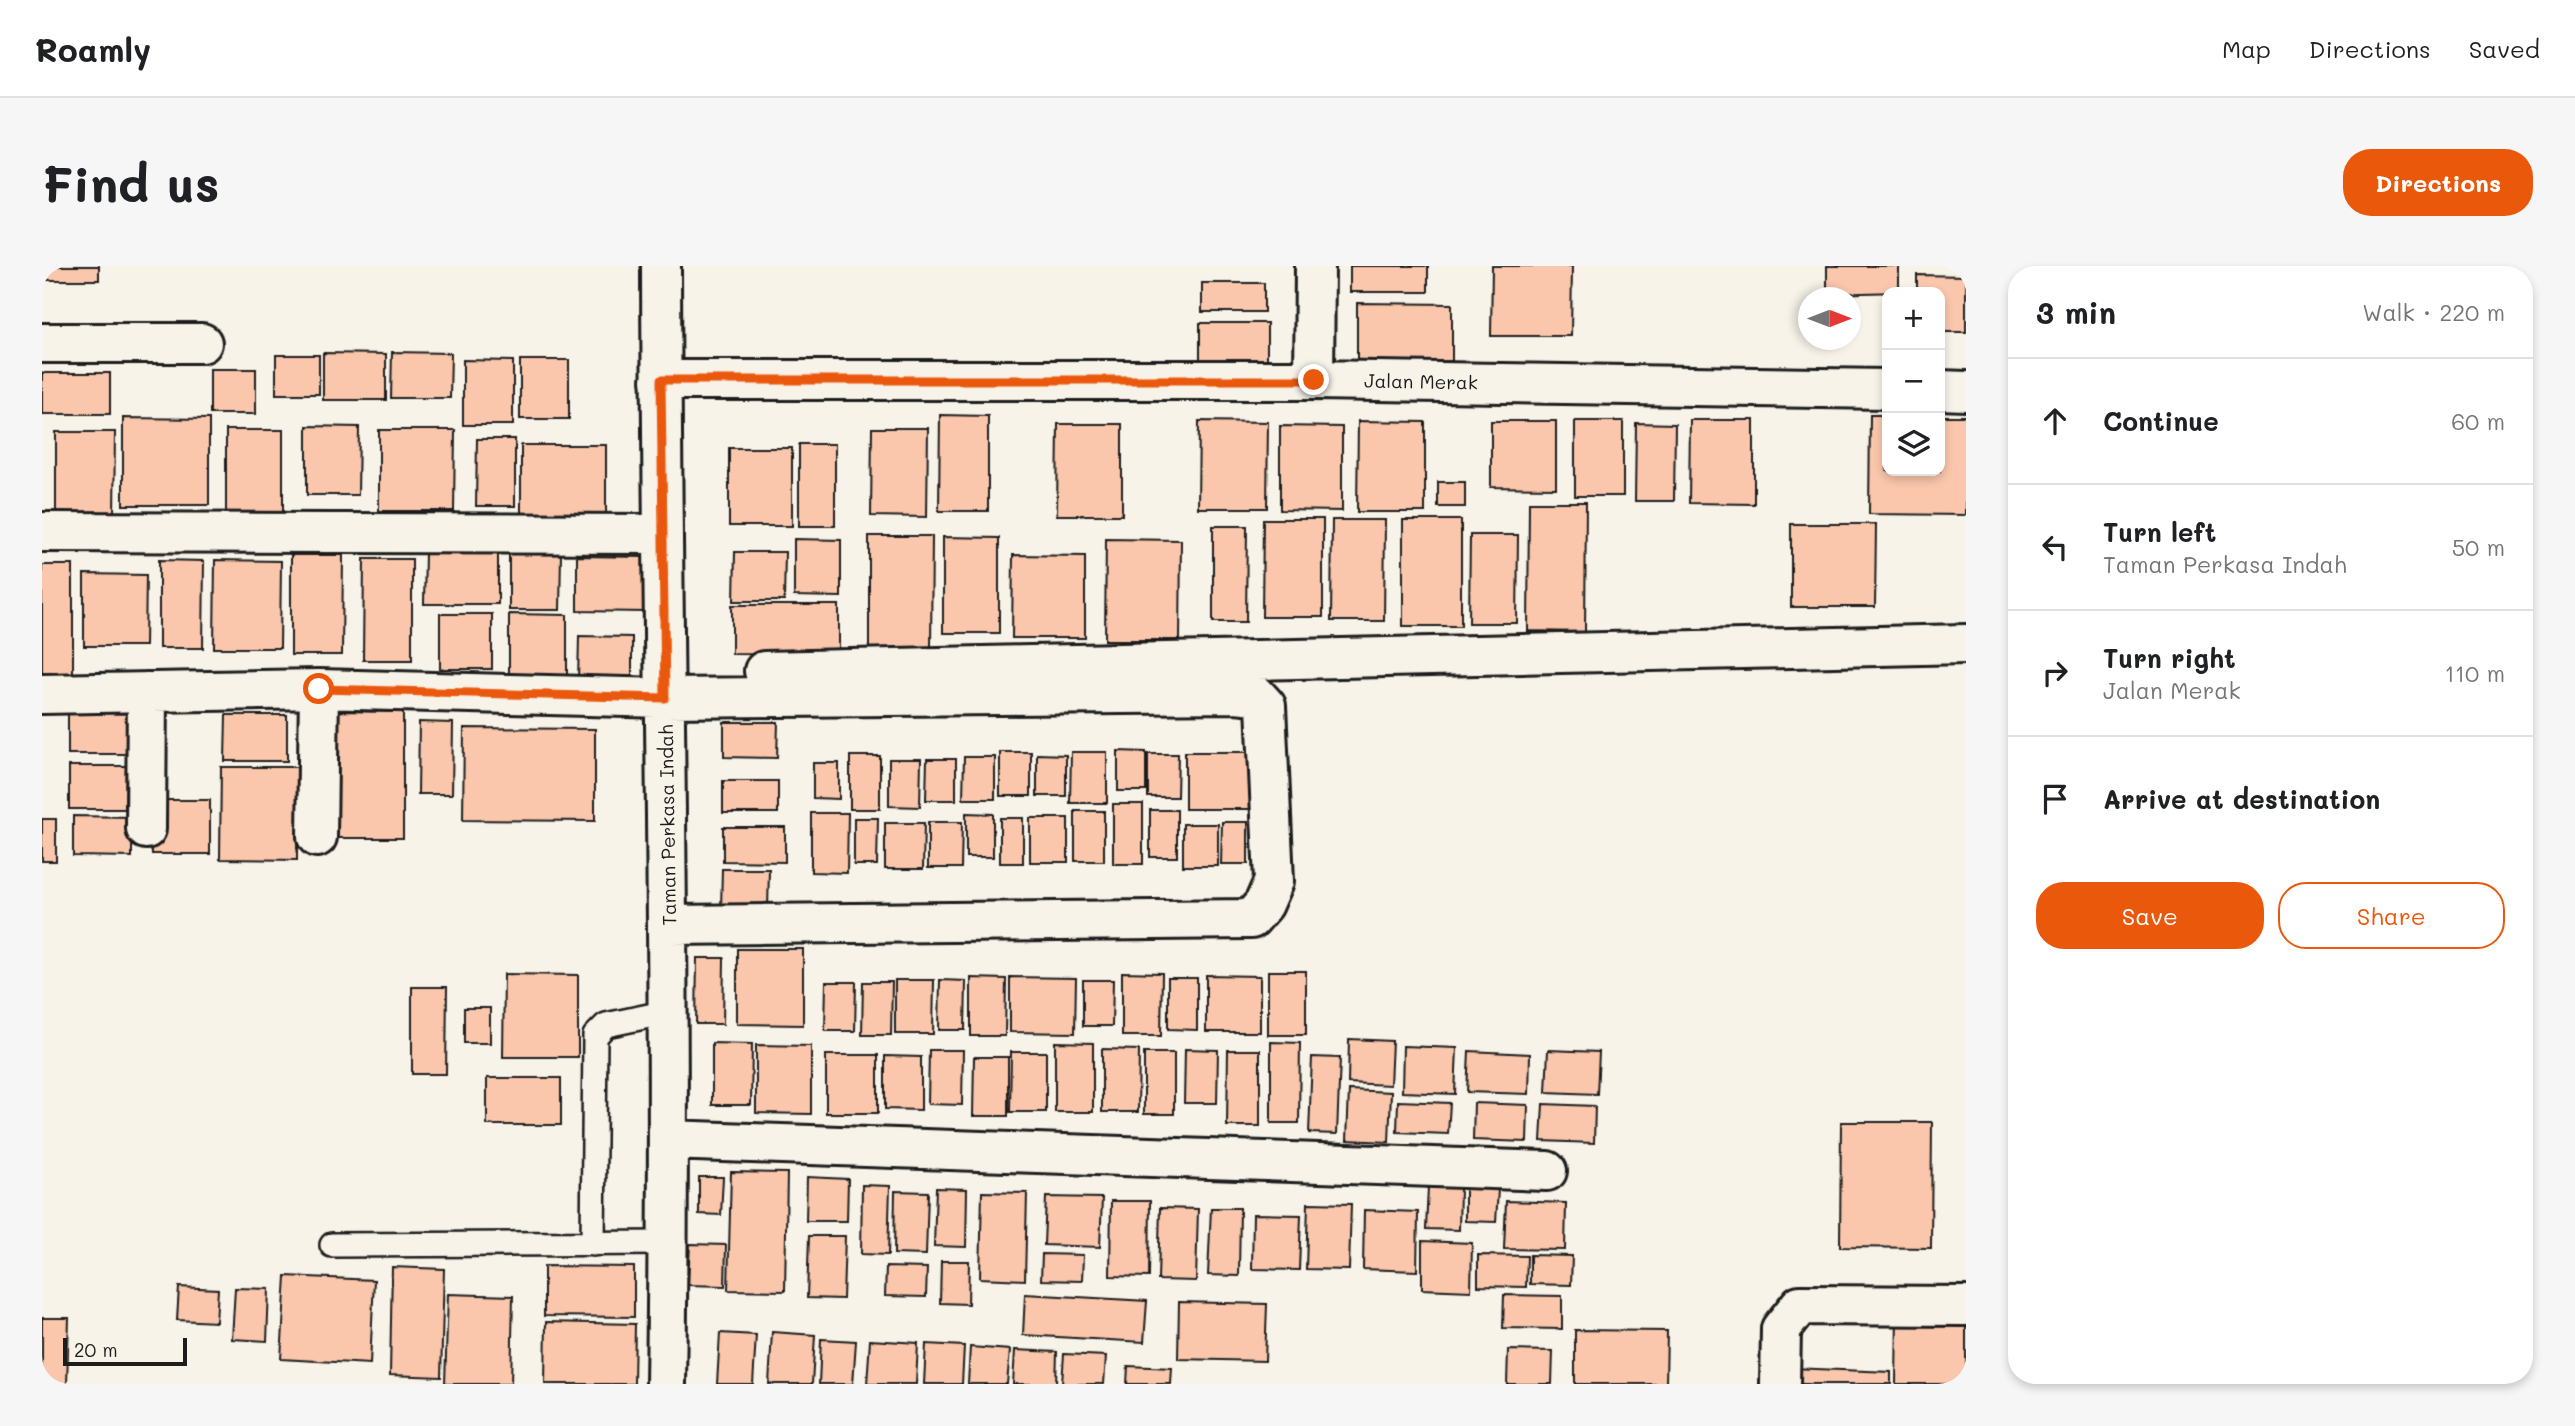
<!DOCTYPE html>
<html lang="en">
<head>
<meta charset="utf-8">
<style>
	body { margin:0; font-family:Mali,sans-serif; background:#f6f6f6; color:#202124 }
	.controls { position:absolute; right:21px; top:21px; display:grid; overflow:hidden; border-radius:14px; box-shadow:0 4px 10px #0003 }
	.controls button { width:63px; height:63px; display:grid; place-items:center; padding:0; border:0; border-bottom:2px solid #e0e0e0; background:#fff; color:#202124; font:35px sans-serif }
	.compass { position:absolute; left:1756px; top:21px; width:63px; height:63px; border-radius:50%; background:#fff; box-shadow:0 4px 10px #0003; rotate:90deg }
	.scale { position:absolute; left:21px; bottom:18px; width:124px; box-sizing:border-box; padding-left:7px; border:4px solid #1c1c1c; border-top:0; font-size:19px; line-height:24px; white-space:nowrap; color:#1c1c1c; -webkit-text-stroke:5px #f7f3e8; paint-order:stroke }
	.stop { position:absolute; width:21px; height:21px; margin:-16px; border:5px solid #ea580c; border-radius:50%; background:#fff }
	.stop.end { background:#ea580c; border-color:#fff; box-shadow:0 2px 7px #0008 }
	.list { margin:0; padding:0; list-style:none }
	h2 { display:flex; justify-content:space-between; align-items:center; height:91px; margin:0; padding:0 28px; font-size:30px }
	h2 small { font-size:23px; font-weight:400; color:#757577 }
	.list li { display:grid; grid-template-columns:46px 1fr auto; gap:21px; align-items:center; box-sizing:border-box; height:126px; padding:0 28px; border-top:2px solid #e0e0e0 }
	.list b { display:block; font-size:26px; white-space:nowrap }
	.list p { margin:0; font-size:23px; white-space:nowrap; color:#757577 }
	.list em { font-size:23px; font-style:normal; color:#757577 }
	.actions { display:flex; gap:14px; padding:21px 28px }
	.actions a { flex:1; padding:16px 0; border:2px solid #ea580c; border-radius:28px; text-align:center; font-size:24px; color:#ea580c }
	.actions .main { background:#ea580c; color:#fff }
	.icon { flex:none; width:38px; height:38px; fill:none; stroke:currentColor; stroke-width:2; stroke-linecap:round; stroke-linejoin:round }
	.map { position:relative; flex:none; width:1924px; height:1118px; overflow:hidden; border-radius:28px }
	header { display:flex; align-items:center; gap:42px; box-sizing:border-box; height:98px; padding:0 35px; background:#fff; border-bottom:2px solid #e0e0e0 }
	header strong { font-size:33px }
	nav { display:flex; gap:38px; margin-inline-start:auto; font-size:24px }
	.intro { display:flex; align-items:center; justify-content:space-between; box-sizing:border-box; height:168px; padding:0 42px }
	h1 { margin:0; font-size:49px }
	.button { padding:18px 32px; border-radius:28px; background:#ea580c; color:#fff; font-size:24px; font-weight:700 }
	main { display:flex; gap:42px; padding:0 42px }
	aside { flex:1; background:#fff; border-radius:28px; box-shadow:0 4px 10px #0003 }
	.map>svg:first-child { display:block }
	.building { fill:#fbc7ac; stroke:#1c1c1c; stroke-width:2 }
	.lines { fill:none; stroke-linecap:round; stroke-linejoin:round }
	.lane-casing { stroke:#1c1c1c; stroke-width:28 }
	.street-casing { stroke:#1c1c1c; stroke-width:44 }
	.lane { stroke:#f7f3e8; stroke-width:23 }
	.street { stroke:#f7f3e8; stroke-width:38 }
	.route { stroke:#ea580c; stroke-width:9 }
	.labels { text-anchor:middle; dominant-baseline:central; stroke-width:7; stroke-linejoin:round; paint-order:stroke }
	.street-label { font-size:19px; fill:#1c1c1c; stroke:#f7f3e8 }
</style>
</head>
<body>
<header>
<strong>Roamly</strong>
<nav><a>Map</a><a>Directions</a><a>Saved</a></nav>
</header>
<div class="intro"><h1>Find us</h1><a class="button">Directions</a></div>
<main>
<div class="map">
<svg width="1924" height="1118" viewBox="0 0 1924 1118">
	<rect width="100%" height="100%" fill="#f7f3e8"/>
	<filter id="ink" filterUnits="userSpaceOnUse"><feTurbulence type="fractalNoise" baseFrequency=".0143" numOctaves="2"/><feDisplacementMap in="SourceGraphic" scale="14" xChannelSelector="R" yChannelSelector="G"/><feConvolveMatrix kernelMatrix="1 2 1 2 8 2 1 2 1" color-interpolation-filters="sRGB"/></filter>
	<g filter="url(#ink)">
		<path class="building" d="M 0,0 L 57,0 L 57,14 L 0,14 Z
			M 1308,0 L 1386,0 L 1386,26 L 1308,26 Z
			M 1450,0 L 1530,0 L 1529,70 L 1449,70 Z
			M 1785,0 L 1857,0 L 1857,26 L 1785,28 Z
			M 1875,9 L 1924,10 L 1924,66 L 1898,66 L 1898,26 L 1875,26 Z
			M 1160,17 L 1222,17 L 1222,46 L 1160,46 Z
			M 1315,37 L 1410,38 L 1410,95 L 1315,95 Z
			M 1158,57 L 1225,57 L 1225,98 L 1158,97 Z
			M 350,86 L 409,87 L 408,132 L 349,132 Z
			M 281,87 L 344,88 L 344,134 L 281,134 Z
			M 234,89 L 277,89 L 277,128 L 234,128 Z
			M 421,94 L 471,95 L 471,159 L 421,159 Z
			M 478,94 L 527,94 L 527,153 L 478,153 Z
			M 168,103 L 214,103 L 214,148 L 168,148 Z
			M 0,107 L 68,107 L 68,148 L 0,148 Z
			M 898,149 L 946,150 L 946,245 L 897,245 Z
			M 1828,149 L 1845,149 L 1845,205 L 1898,205 L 1898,150 L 1924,150 L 1924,249 L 1827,248 Z
			M 81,152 L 167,153 L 167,239 L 81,239 Z
			M 1648,154 L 1712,154 L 1712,238 L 1647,237 Z
			M 1157,155 L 1226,156 L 1225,242 L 1156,242 Z
			M 1316,155 L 1383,156 L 1383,246 L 1315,246 Z
			M 1449,155 L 1514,155 L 1514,222 L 1449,221 Z
			M 1533,155 L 1581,155 L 1581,230 L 1533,230 Z
			M 1594,157 L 1633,158 L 1632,235 L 1593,235 Z
			M 1016,158 L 1080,158 L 1080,249 L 1015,249 Z
			M 265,160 L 317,161 L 316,229 L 265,229 Z
			M 1238,160 L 1300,161 L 1300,245 L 1238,244 Z
			M 830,162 L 886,162 L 885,251 L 829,250 Z
			M 184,164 L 241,164 L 241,249 L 184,249 Z
			M 337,164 L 413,164 L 412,245 L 337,245 Z
			M 14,166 L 73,166 L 72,249 L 14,249 Z
			M 435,173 L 473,173 L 473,240 L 434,240 Z
			M 757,178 L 793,178 L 793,260 L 757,260 Z
			M 479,179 L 564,179 L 564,254 L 479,254 Z
			M 687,182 L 750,182 L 750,260 L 687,260 Z
			M 1396,216 L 1423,216 L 1423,241 L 1396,241 Z
			M 1487,236 L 1544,236 L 1543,366 L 1486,365 Z
			M 1221,253 L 1281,253 L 1281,351 L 1220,351 Z
			M 1290,254 L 1343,254 L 1342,355 L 1289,355 Z
			M 1361,254 L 1419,254 L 1419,360 L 1361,360 Z
			M 1749,258 L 1834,258 L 1833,341 L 1749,341 Z
			M 1171,260 L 1205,260 L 1204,356 L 1171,356 Z
			M 1428,269 L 1476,269 L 1475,357 L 1427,357 Z
			M 827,270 L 890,270 L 889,383 L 827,382 Z
			M 901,271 L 957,272 L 957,367 L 901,367 Z
			M 752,273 L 799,274 L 799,331 L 752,330 Z
			M 1064,273 L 1139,274 L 1138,374 L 1063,374 Z
			M 693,286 L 743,286 L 742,335 L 692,335 Z
			M 383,287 L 456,287 L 456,338 L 382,338 Z
			M 467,287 L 519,287 L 518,344 L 467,344 Z
			M 249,289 L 301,289 L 300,389 L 249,389 Z
			M 971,289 L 1043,290 L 1043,372 L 970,372 Z
			M 535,290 L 604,291 L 604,346 L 535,345 Z
			M 322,293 L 370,293 L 370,394 L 321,394 Z
			M 117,294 L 162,295 L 161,382 L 117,382 Z
			M 173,294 L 239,295 L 238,382 L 172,382 Z
			M 0,299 L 31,299 L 31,415 L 0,415 Z
			M 42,308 L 104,309 L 103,380 L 42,380 Z
			M 690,339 L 797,339 L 797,389 L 690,388 Z
			M 398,348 L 450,348 L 450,403 L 398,403 Z
			M 467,348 L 525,349 L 525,412 L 467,412 Z
			M 537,370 L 590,371 L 590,416 L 536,416 Z
			M 295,445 L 361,446 L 361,572 L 294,572 Z
			M 26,447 L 85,447 L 85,488 L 26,488 Z
			M 184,449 L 245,449 L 245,495 L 183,495 Z
			M 377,456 L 411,457 L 410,528 L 376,528 Z
			M 682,456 L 736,456 L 735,492 L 682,491 Z
			M 422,462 L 553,463 L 553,555 L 421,554 Z
			M 1076,485 L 1104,486 L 1104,525 L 1076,525 Z
			M 958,486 L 989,486 L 989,530 L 958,530 Z
			M 1029,486 L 1065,486 L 1065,537 L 1028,537 Z
			M 1143,486 L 1210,486 L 1210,543 L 1143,543 Z
			M 995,488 L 1024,489 L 1024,530 L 995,530 Z
			M 1106,488 L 1136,488 L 1135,531 L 1106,531 Z
			M 808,490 L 838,490 L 838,543 L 808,543 Z
			M 922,491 L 953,491 L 953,533 L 921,533 Z
			M 847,493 L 879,493 L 878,541 L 847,540 Z
			M 885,493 L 914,493 L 914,534 L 884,534 Z
			M 771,497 L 797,497 L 797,533 L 771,532 Z
			M 27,500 L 84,500 L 83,543 L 27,543 Z
			M 179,501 L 255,501 L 255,594 L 178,593 Z
			M 681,515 L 736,515 L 736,547 L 681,547 Z
			M 109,534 L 168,534 L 168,588 L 110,588 Z
			M 1071,538 L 1101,538 L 1101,598 L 1071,598 Z
			M 1108,544 L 1135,544 L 1135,591 L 1108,591 Z
			M 1033,545 L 1062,545 L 1062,595 L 1033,595 Z
			M 769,547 L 806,547 L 805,607 L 769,606 Z
			M 924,547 L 951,548 L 951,591 L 924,591 Z
			M 31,550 L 90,551 L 90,591 L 31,590 Z
			M 812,552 L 836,552 L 835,599 L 812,599 Z
			M 958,552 L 981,552 L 981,597 L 958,597 Z
			M 988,552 L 1026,552 L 1026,596 L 988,596 Z
			M 0,553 L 14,553 L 14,595 L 0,595 Z
			M 886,556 L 920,556 L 919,602 L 886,602 Z
			M 1180,556 L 1206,556 L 1206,598 L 1179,598 Z
			M 843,557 L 882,557 L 881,603 L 843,603 Z
			M 1141,558 L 1176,558 L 1176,600 L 1141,600 Z
			M 681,561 L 743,561 L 743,596 L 681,595 Z
			M 680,603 L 727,603 L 726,643 L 679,643 Z
			M 695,683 L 761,683 L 761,759 L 695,758 Z
			M 655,692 L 682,692 L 681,758 L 654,758 Z
			M 1226,705 L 1264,705 L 1264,769 L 1226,769 Z
			M 1080,706 L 1120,707 L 1119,770 L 1080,770 Z
			M 462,708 L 536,709 L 536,791 L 461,791 Z
			M 1164,709 L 1218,710 L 1218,766 L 1164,766 Z
			M 968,711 L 1034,712 L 1033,767 L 968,766 Z
			M 929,712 L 964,713 L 963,770 L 929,770 Z
			M 1126,712 L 1155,712 L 1155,764 L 1126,763 Z
			M 853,714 L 892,714 L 891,768 L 853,768 Z
			M 898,714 L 924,715 L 923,764 L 897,764 Z
			M 1041,714 L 1071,714 L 1070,760 L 1041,760 Z
			M 784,716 L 814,716 L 813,765 L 783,765 Z
			M 821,716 L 850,716 L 849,769 L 820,769 Z
			M 370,721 L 405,721 L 404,808 L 370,808 Z
			M 422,742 L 448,742 L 448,777 L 422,777 Z
			M 1307,773 L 1350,775 L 1348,819 L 1306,817 Z
			M 1013,776 L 1051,777 L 1051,846 L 1013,846 Z
			M 1229,776 L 1258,777 L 1257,857 L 1229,857 Z
			M 670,777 L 710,778 L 709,839 L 670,839 Z
			M 714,779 L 769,780 L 769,848 L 714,847 Z
			M 1361,780 L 1415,782 L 1413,828 L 1360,826 Z
			M 1060,783 L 1097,784 L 1096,846 L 1060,846 Z
			M 1143,783 L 1176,784 L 1175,837 L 1142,837 Z
			M 887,784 L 921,784 L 920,839 L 886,838 Z
			M 1186,784 L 1218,784 L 1218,860 L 1185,860 Z
			M 1506,784 L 1557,786 L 1555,828 L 1504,826 Z
			M 1427,785 L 1488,788 L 1487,828 L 1425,826 Z
			M 969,786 L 1004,786 L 1004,846 L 968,846 Z
			M 1102,787 L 1132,787 L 1132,848 L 1102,848 Z
			M 784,789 L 836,789 L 836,847 L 784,847 Z
			M 843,790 L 879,791 L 879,844 L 843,843 Z
			M 932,791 L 966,791 L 966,850 L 931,850 Z
			M 1270,791 L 1298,792 L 1295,868 L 1267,867 Z
			M 445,812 L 519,812 L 519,859 L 445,859 Z
			M 1307,824 L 1349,826 L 1347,876 L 1305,874 Z
			M 1356,835 L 1408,837 L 1406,868 L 1355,866 Z
			M 1432,837 L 1486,839 L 1485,876 L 1431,874 Z
			M 1501,838 L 1553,840 L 1552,877 L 1499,875 Z
			M 1799,856 L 1890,856 L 1889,982 L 1798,981 Z
			M 689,906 L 745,907 L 743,1025 L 686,1024 Z
			M 657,911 L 681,911 L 679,949 L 657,948 Z
			M 765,911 L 806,913 L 805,955 L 764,955 Z
			M 820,919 L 848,920 L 846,989 L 819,988 Z
			M 1386,921 L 1418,922 L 1417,964 L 1384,963 Z
			M 894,922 L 925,923 L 924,981 L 892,980 Z
			M 1423,922 L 1456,923 L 1454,956 L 1423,955 Z
			M 853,925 L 886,926 L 884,989 L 852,988 Z
			M 940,926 L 985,927 L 983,1014 L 938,1012 Z
			M 1004,931 L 1060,932 L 1058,981 L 1002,979 Z
			M 1069,935 L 1108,935 L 1107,1011 L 1068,1010 Z
			M 1464,935 L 1524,937 L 1523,984 L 1462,983 Z
			M 1266,937 L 1309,938 L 1307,1004 L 1264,1003 Z
			M 1118,942 L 1156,943 L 1154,1015 L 1116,1014 Z
			M 1169,942 L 1198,942 L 1197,1010 L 1166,1009 Z
			M 1322,944 L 1376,946 L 1375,1005 L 1321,1003 Z
			M 1211,948 L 1259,949 L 1257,1004 L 1210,1003 Z
			M 767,970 L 803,970 L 801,1033 L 765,1032 Z
			M 1380,975 L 1430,977 L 1429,1025 L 1380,1023 Z
			M 648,978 L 684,979 L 683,1020 L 646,1019 Z
			M 1000,988 L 1041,989 L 1040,1015 L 999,1014 Z
			M 1436,989 L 1485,990 L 1484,1021 L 1436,1020 Z
			M 1488,989 L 1530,990 L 1529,1019 L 1488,1018 Z
			M 899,995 L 927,995 L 926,1038 L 898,1037 Z
			M 502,1000 L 592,1001 L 592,1051 L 502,1050 Z
			M 350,1001 L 402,1003 L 399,1111 L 348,1109 Z
			M 844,1001 L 885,1002 L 884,1031 L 843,1030 Z
			M 244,1010 L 332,1014 L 328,1098 L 239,1093 Z
			M 137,1021 L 176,1023 L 174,1056 L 135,1054 Z
			M 193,1022 L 227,1023 L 225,1075 L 190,1073 Z
			M 406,1028 L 471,1030 L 469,1118 L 403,1118 Z
			M 983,1028 L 1105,1035 L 1102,1076 L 981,1069 Z
			M 1462,1029 L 1520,1030 L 1520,1063 L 1461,1062 Z
			M 1137,1036 L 1225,1038 L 1223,1095 L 1136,1093 Z
			M 1855,1045 L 1924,1046 L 1924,1118 L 1854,1118 Z
			M 0,1052 L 27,1052 L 25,1118 L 0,1118 Z
			M 504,1056 L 593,1058 L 592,1118 L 503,1118 Z
			M 1533,1064 L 1625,1065 L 1624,1118 L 1533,1118 Z
			M 730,1066 L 773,1069 L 770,1118 L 727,1118 Z
			M 678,1067 L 714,1069 L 711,1118 L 675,1118 Z
			M 779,1073 L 814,1075 L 811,1118 L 777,1118 Z
			M 828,1074 L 876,1077 L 874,1118 L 825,1118 Z
			M 884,1078 L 922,1080 L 920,1118 L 882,1118 Z
			M 928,1081 L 968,1084 L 965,1118 L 926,1118 Z
			M 973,1084 L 1015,1086 L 1014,1118 L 971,1118 Z
			M 1466,1084 L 1511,1085 L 1510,1118 L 1465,1118 Z
			M 1022,1088 L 1064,1090 L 1062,1118 L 1020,1118 Z
			M 1086,1100 L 1130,1102 L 1129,1118 L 1085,1118 Z
			M 1749,1102 L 1849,1106 L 1849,1118 L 1749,1118 Z"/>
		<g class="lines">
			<g class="lane-casing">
				<path id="lane" d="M 551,978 L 553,770 L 564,759 L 626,746
					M 290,979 L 627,977"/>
			</g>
			<g class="street-casing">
				<path id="street" d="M 619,0 C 620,373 630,745 624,1118
					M 0,77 L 160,77
					M 619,114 L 1272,114 L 1845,123
					M 1272,114 L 1273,0
					M 1898,124 L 1924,125
					M 0,266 L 620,268
					M 722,405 L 1924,378
					M 0,428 L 277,423 L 623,432 L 1194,427 L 1214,429 L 1224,440 L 1232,615 L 1222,638 L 1209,653 L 627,659
					M 104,563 L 105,426
					M 275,571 L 277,423
					M 626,874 L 1505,905
					M 1738,1118 L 1739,1063 L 1758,1039 L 1924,1040"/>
			</g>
			<use href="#lane" class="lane"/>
			<use href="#street" class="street"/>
		</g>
	</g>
	<g class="lines" filter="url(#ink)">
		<path class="route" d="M 277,423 L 623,432 L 619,114 L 1272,114"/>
	</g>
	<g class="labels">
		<g class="street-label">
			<text transform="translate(1379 115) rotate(1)">Jalan Merak</text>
			<text transform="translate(625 559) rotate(-91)">Taman Perkasa Indah</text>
		</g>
	</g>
</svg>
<div class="controls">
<button>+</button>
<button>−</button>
<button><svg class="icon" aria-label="layers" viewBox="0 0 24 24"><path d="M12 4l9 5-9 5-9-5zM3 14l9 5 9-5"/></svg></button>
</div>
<svg class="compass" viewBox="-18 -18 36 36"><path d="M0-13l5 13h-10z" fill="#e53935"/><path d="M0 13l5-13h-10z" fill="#757577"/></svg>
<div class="scale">20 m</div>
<div class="stop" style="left:277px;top:423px"></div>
<div class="stop end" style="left:1272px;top:114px"></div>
</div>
<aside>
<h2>3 min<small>Walk · 220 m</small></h2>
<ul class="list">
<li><svg class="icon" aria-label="ahead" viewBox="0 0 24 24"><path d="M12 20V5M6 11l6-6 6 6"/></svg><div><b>Continue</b></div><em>60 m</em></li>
<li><svg class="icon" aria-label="left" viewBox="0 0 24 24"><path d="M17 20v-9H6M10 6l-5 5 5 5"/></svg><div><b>Turn left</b><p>Taman Perkasa Indah</p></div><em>50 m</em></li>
<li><svg class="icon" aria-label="right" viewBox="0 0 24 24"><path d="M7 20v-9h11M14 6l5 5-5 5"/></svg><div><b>Turn right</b><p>Jalan Merak</p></div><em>110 m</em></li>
<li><svg class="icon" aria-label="arrive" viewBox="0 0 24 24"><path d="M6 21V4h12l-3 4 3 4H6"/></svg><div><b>Arrive at destination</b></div></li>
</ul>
<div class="actions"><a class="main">Save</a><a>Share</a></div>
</aside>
</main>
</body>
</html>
